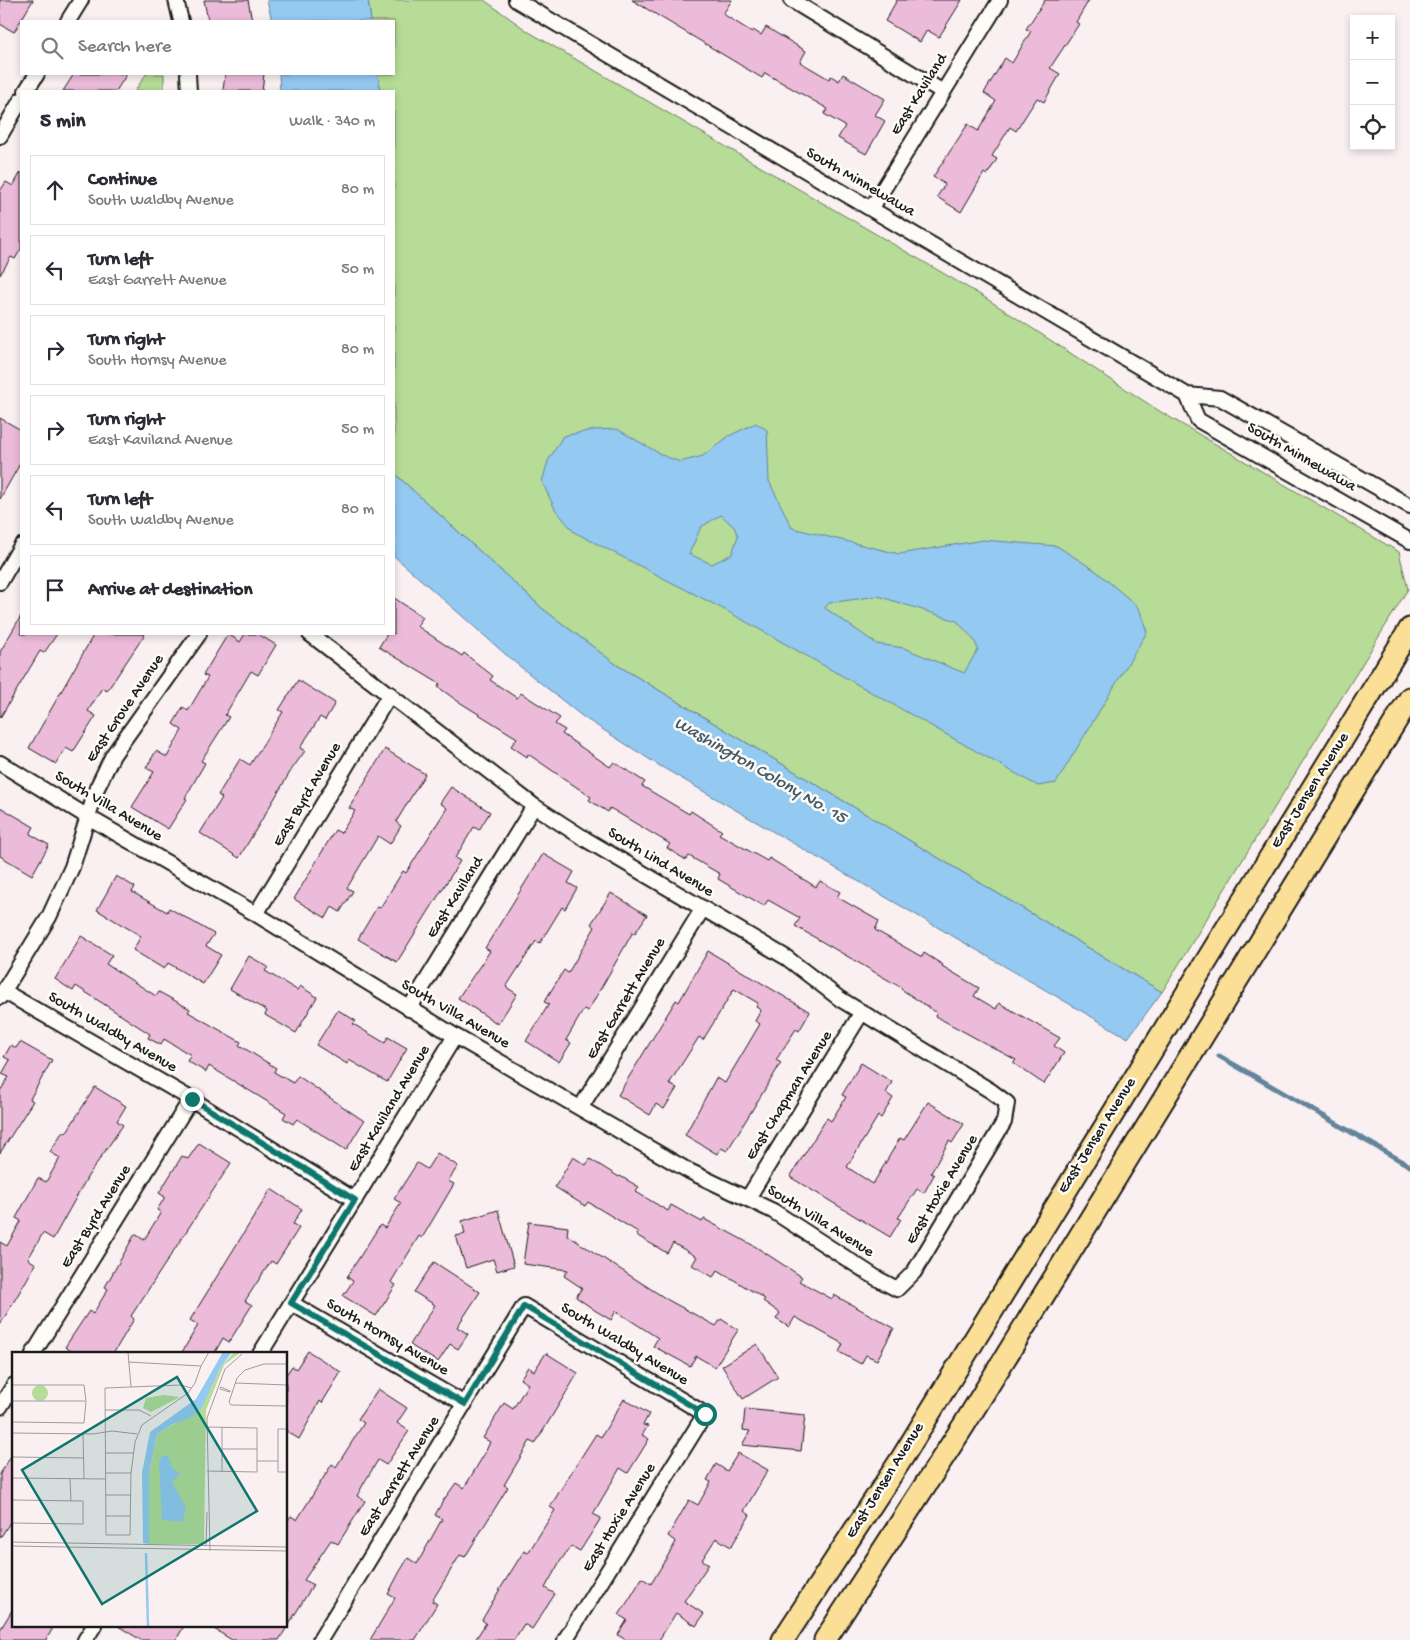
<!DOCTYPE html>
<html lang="en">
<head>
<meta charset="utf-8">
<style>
	body { margin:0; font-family:"Gochi Hand",sans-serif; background:#f2f2f3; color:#2b2b33 }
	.controls { position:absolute; right:15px; top:15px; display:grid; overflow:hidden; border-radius:0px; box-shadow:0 2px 8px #0003 }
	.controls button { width:45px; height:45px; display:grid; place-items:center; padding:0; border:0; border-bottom:1px solid #e1e1e2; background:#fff; color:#2b2b33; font:25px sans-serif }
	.stop { position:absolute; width:15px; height:15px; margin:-11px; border:4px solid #0f766e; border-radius:50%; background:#fff }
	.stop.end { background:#0f766e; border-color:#fff; box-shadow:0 1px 5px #0008 }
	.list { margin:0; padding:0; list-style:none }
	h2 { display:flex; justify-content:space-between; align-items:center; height:65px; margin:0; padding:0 20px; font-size:21px }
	h2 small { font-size:16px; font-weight:400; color:#7c7c81 }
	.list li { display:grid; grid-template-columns:32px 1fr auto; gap:15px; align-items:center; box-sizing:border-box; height:70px; margin:0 10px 10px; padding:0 10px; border:1px solid #e1e1e2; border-radius:0px }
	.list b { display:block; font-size:19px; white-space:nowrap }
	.list p { margin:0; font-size:16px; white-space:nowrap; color:#7c7c81 }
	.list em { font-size:16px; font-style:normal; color:#7c7c81 }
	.icon { flex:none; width:28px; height:28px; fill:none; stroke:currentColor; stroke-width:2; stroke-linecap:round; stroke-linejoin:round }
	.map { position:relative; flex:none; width:1410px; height:1640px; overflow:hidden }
	.search { position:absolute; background:#fff; box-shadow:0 2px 8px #0003; left:20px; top:20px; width:375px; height:55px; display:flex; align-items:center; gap:12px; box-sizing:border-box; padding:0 18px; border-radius:0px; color:#7c7c81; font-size:19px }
	.panel { position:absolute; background:#fff; box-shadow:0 2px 8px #0003; left:20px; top:90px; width:375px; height:545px; border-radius:0px }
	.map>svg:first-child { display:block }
	.green { fill:#b6dc97; stroke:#697c5a }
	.water { fill:#94c9f2; stroke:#64849c; fill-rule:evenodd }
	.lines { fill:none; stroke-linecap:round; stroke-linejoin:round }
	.stream { stroke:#64849c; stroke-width:5 }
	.building { fill:#ecbbda; stroke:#1c1c1c }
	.minor-casing { stroke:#1c1c1c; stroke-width:18 }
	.primary-casing { stroke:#1c1c1c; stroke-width:25 }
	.minor { stroke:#fdfcf7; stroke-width:14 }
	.primary { stroke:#fbdf96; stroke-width:21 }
	.route { stroke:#0f766e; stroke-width:6 }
	.labels { text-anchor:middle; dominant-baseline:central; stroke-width:5; stroke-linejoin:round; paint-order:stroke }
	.street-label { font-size:16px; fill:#1c1c1c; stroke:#fdfcf7 }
	.water-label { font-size:18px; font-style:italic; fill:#465967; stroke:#fdfcf7 }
	.inset-river { fill:none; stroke:#94c9f2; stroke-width:2.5 }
	.inset-road { fill:none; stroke:#a19b9c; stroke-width:1 }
	.view { fill:#0f766e; fill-opacity:0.15; stroke:#0f766e; stroke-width:2.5 }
	.inset-edge { fill:none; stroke:#1c1c1c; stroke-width:2.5 }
</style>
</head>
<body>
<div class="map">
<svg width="1410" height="1640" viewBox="0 0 1410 1640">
	<rect width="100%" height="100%" fill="#faeff1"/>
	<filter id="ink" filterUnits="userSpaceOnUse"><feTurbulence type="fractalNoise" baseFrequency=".02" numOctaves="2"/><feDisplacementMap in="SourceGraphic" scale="10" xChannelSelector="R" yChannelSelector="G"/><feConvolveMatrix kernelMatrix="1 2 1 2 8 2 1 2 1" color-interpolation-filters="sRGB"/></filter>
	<g filter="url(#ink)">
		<path class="green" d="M 368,0 L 484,0 L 529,32 L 984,297 L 1161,412 L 1399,552 L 1408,589 L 1162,992 L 617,665 L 543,609 L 394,473 L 394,91 L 380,91 L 378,74 L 394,74 L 394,21 L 371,21 Z
			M 146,74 L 164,74 L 164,91 L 135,91 Z"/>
		<path class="water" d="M 267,0 L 368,0 L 371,21 L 272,21 Z
			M 279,74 L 378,74 L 380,91 L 280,91 Z
			M 756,423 L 767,430 L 769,481 L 792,528 L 899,554 L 983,540 L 1057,546 L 1096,571 L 1136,605 L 1140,611 L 1147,632 L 1056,783 L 1038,786 L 725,610 L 574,532 L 555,509 L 542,482 L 548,461 L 563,436 L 593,430 L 617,429 L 662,455 L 680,462 L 703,456 L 729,436 ZM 721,515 L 734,527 L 738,536 L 732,554 L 712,564 L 689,554 L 701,527 ZM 878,596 L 957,621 L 974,640 L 978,649 L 964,673 L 904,648 L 877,644 L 825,608 L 829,603 Z
			M 394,473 L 543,609 L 617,665 L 1162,992 L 1128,1038 L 660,766 L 583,717 L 512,660 L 394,556 Z"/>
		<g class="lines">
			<path class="stream" d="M 1219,1056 L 1410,1166"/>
		</g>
		<path class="building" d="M 0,0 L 33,0 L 14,32 L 0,24 Z
			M 204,0 L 248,0 L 252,21 L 208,21 Z
			M 632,0 L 732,0 L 723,14 L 752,32 L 753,30 L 761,35 L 766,27 L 806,51 L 800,62 L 829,79 L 831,76 L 839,81 L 843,74 L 885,99 L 875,115 L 885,121 L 866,154 L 838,138 L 845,126 L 824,114 L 828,109 L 765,73 L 762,78 Z
			M 897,0 L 962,0 L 939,37 L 927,30 L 920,42 L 885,21 Z
			M 1045,0 L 1089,0 L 1076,22 L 1079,24 L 1050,68 L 1060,74 L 1044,102 L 1037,98 L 1016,131 L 1010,127 L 992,156 L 997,159 L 987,175 L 984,173 L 961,212 L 937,197 L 945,184 L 933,177 L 968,124 L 978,131 L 996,101 L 984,93 L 1005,58 L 1012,63 L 1031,31 L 1026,29 Z
			M 74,74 L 127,74 L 116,91 L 63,91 Z
			M 225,74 L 264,74 L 262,91 L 223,91 Z
			M 21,172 L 21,249 L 15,259 L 11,257 L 0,275 L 0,191 L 6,182 L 13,186 Z
			M 0,418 L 21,430 L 21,462 L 0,499 Z
			M 394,598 L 423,617 L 417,626 L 462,656 L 464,653 L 493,676 L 490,680 L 517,698 L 521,693 L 560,718 L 555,724 L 565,730 L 562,734 L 610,767 L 614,762 L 645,782 L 642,786 L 689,814 L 691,811 L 722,831 L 719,834 L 767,861 L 769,858 L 816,887 L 820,881 L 840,892 L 837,897 L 879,921 L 875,930 L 922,957 L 924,953 L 943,965 L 942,966 L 979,988 L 974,996 L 996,1009 L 999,1003 L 1060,1038 L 1054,1046 L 1064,1053 L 1044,1084 L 1013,1063 L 1016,1060 L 935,1016 L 937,1013 L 901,989 L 902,988 L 795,926 L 800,918 L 768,900 L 764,906 L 718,879 L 720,874 L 689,856 L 686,860 L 667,848 L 670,844 L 610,808 L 608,812 L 589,800 L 591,797 L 528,754 L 527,757 L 511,746 L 517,738 L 456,700 L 438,687 L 440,684 L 379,647 L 387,634 L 394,634 Z
			M 21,616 L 21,634 L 57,634 L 44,653 L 40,651 L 0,718 L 0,652 Z
			M 94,634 L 145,634 L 107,691 L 102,688 L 88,711 L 96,716 L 73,752 L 66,748 L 56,764 L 29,748 Z
			M 228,634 L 240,642 L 245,634 L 258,634 L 276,645 L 258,675 L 251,671 L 225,715 L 229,717 L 201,761 L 205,763 L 185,798 L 187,799 L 168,829 L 132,807 L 154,772 L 146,768 L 156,751 L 167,757 L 182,730 L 173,724 L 183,707 L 188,711 L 208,677 L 203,675 Z
			M 298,680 L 335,703 L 325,720 L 320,717 L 300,748 L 305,751 L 292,769 L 239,858 L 200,833 L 222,798 L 218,795 L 240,759 L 250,765 L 283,712 L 279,710 Z
			M 385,749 L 425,774 L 396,822 L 401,826 L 390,844 L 378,836 L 347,888 L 353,891 L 340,912 L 332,907 L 326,918 L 294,899 L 335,830 L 341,833 L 355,811 L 349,808 Z
			M 451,787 L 490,812 L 479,830 L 474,827 L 455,858 L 460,861 L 397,962 L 358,939 L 377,907 L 380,908 L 403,871 L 406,873 L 447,808 L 440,803 Z
			M 0,807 L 34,827 L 30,834 L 49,845 L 32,875 L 0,856 Z
			M 543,854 L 574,872 L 568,883 L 577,888 L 565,909 L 562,907 L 540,943 L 536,941 L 506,987 L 517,994 L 498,1024 L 458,998 L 490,951 L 485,948 Z
			M 116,876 L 135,887 L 132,892 L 167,912 L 169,908 L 214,934 L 206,946 L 221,955 L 203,984 L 168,963 L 164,969 L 133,950 L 141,936 L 97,910 Z
			M 611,893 L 647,915 L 635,933 L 633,932 L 588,1011 L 584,1009 L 566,1040 L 571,1043 L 559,1062 L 526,1041 L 549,1004 L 544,1002 L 564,970 L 568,973 L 595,927 L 591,924 Z
			M 81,936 L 112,955 L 106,964 L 156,996 L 159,992 L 190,1009 L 188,1012 L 241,1042 L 239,1045 L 276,1068 L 274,1072 L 293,1083 L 298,1076 L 364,1121 L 346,1150 L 297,1119 L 293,1124 L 283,1118 L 286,1113 L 209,1066 L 206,1072 L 187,1061 L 191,1055 L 164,1039 L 161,1045 L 148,1038 L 150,1034 L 76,986 L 73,991 L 55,979 Z
			M 708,951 L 810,1012 L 799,1031 L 796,1029 L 776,1060 L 781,1063 L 727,1151 L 721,1148 L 717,1154 L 685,1135 L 716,1078 L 725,1083 L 760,1024 L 755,1021 L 761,1010 L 756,1007 L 758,1003 L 734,989 L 703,1040 L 699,1037 L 669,1084 L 677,1088 L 664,1109 L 656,1104 L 650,1115 L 618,1095 L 676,1000 L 679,1002 Z
			M 249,956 L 268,967 L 265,971 L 297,990 L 300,986 L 317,997 L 296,1033 L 265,1015 L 267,1011 L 230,989 Z
			M 338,1010 L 356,1021 L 353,1024 L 385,1043 L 388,1037 L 407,1048 L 387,1082 L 349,1060 L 347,1064 L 316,1045 Z
			M 20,1042 L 52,1060 L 30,1099 L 33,1101 L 0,1153 L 0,1091 L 9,1077 L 2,1074 L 10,1060 L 4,1057 L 11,1045 L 16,1048 Z
			M 861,1063 L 892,1082 L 886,1093 L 893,1098 L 881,1118 L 878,1116 L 847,1167 L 873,1184 L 900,1138 L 904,1140 L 928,1102 L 964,1124 L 952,1143 L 949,1141 L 931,1173 L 934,1175 L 924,1193 L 917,1189 L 898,1218 L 901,1219 L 890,1237 L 790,1177 L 827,1118 L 831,1121 L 846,1097 L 842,1095 Z
			M 95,1087 L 126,1106 L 117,1121 L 123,1125 L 88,1176 L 53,1239 L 43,1233 L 28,1259 L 36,1264 L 0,1325 L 0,1242 L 7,1246 L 21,1221 L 16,1218 L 38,1178 L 46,1182 L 60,1158 L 50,1152 L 63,1131 L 66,1133 Z
			M 199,1143 L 231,1163 L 131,1316 L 134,1319 L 113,1354 L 76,1354 L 65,1347 L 89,1311 L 93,1314 L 108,1289 L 105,1287 L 135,1234 L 144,1240 L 161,1212 L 157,1210 L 165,1197 L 159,1193 L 182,1156 L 188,1159 Z
			M 437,1153 L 458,1166 L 448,1181 L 454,1184 L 422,1238 L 419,1236 L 391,1282 L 396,1285 L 376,1316 L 343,1296 L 353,1281 L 347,1277 L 380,1225 L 385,1228 L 401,1203 L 394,1199 L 417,1163 L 427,1169 Z
			M 573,1157 L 586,1165 L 590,1159 L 619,1177 L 620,1176 L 639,1187 L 636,1192 L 668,1211 L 671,1205 L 702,1222 L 704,1219 L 756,1247 L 802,1277 L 799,1281 L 832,1299 L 834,1295 L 894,1328 L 877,1360 L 866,1355 L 861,1364 L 839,1352 L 843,1344 L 795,1317 L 789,1327 L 776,1319 L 780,1313 L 763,1301 L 765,1299 L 718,1270 L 713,1277 L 692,1265 L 697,1257 L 673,1243 L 667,1253 L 636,1235 L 638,1232 L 588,1202 L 585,1206 L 555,1187 Z
			M 271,1189 L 302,1209 L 293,1224 L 299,1228 L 276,1264 L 271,1261 L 245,1301 L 252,1305 L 229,1342 L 223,1338 L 214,1354 L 181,1354 L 198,1325 L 190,1320 Z
			M 498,1210 L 514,1266 L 497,1271 L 493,1259 L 466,1268 L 456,1236 L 465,1234 L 462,1221 Z
			M 529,1222 L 568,1227 L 567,1235 L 668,1300 L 716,1326 L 721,1319 L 738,1330 L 715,1367 L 696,1356 L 690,1366 L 653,1346 L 658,1338 L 616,1311 L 611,1320 L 596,1311 L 576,1297 L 582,1288 L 564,1276 L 568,1270 L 523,1264 Z
			M 434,1262 L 480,1292 L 457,1327 L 468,1334 L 458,1349 L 450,1344 L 438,1362 L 410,1345 L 435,1305 L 414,1292 Z
			M 757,1344 L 778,1377 L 743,1399 L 722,1366 Z
			M 308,1351 L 341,1372 L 322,1403 L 320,1401 L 299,1439 L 286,1431 L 286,1375 L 292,1366 L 296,1369 Z
			M 546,1353 L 578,1373 L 535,1444 L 530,1441 L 504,1485 L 508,1487 L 465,1557 L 460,1555 L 432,1601 L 437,1604 L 415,1640 L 370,1640 L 395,1598 L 388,1594 L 399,1573 L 408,1558 L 417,1564 L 442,1519 L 435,1515 L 443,1501 L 456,1483 L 464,1488 L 485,1453 L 490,1442 L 483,1438 L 504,1403 L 513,1409 L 528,1384 L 520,1379 L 528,1367 L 534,1371 Z
			M 378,1389 L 407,1408 L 397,1423 L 409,1431 L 386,1465 L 378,1460 L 364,1483 L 357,1496 L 365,1501 L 338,1544 L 331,1540 L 304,1580 L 313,1585 L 279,1640 L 232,1640 L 209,1626 L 286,1626 L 286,1523 L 291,1516 L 297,1520 L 332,1464 L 336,1467 L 364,1423 L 358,1419 Z
			M 624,1399 L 649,1414 L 643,1425 L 648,1426 L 642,1435 L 649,1439 L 628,1473 L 620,1468 L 593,1514 L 601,1518 L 580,1551 L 571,1546 L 559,1563 L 545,1588 L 555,1594 L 532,1629 L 524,1624 L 514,1640 L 475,1640 L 486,1623 L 482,1620 L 500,1589 L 524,1551 L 528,1553 L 555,1510 L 550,1507 L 571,1473 L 596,1434 L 601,1437 Z
			M 745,1409 L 805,1415 L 801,1451 L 742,1445 L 750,1431 L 743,1430 Z
			M 14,1451 L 14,1516 L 0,1538 L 0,1474 Z
			M 738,1453 L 768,1470 L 744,1511 L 750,1515 L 731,1547 L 716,1538 L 702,1560 L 709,1564 L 684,1601 L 704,1614 L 696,1626 L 676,1613 L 659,1640 L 626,1640 L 618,1635 L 627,1620 L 619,1615 L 630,1598 L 642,1578 L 651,1584 L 676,1542 L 668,1536 L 689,1500 L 698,1505 L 711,1482 L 707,1480 L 716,1464 L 727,1471 Z
			M 14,1607 L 14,1626 L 54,1626 L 46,1640 L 0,1640 L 0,1630 Z
			M 118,1626 L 184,1626 L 176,1640 L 141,1640 Z"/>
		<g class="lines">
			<g class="minor-casing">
				<path id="minor" d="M 176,0 L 181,21
					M 516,0 L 1187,395 L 1220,398 L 1410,506
					M 791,0 L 943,92
					M 68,21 L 81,0
					M 188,74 L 189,91
					M 26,91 L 37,74
					M 0,136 L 21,100
					M 871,209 L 1000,0
					M 1187,395 L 1198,420 L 1410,541
					M 0,582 L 21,546
					M 0,763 L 88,817 L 256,914 L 455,1036 L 689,1171 L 773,1211 L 878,1279 L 897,1289 L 914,1272 L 1004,1122 L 1007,1103 L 991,1091 L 840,999 L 787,958 L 585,839 L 534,806 L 310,634
					M 256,914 L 390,694
					M 3,991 L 191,1099 L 355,1200
					M 0,997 L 49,917 L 72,867 L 97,788 L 113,755 L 199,634
					M 409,1009 L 534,806
					M 581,1107 L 703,908
					M 748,1198 L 862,1012
					M 291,1303 L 465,1404
					M 33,1354 L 191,1099
					M 260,1354 L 455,1036
					M 0,1407 L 14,1385
					M 85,1640 L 94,1626
					M 320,1640 L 524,1306 L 705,1414 L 565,1640"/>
			</g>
			<g class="primary-casing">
				<path id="primary" d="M 783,1640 L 902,1458 L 1410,629
					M 825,1640 L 964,1425 L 1410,698"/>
			</g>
			<use href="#minor" class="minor"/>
			<use href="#primary" class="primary"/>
		</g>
	</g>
	<g class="lines" filter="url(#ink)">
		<path class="route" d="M 192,1099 L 355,1200 L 291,1303 L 465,1404 L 524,1306 L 705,1414"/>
	</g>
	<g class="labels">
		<g class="street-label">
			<text transform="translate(920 95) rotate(-58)">East Kaviland</text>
			<text transform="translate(860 183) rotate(30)">South Minnewawa</text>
			<text transform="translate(1301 458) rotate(30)">South Minnewawa</text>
			<text transform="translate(126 709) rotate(-56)">East Grove Avenue</text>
			<text transform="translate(1311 791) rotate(-58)">East Jensen Avenue</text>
			<text transform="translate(308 795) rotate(-59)">East Byrd Avenue</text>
			<text transform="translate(108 807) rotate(31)">South Villa Avenue</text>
			<text transform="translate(660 863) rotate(31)">South Lind Avenue</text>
			<text transform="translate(456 898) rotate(-58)">East Kaviland</text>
			<text transform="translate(627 999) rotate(-59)">East Garrett Avenue</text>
			<text transform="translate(455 1015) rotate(30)">South Villa Avenue</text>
			<text transform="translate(112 1033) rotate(30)">South Waldby Avenue</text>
			<text transform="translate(790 1096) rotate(-58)">East Chapman Avenue</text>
			<text transform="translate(390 1109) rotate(-59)">East Kaviland Avenue</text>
			<text transform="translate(1098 1136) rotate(-58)">East Jensen Avenue</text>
			<text transform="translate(943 1190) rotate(-59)">East Hoxie Avenue</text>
			<text transform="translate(97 1217) rotate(-58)">East Byrd Avenue</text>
			<text transform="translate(820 1222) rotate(32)">South Villa Avenue</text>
			<text transform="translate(387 1338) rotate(30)">South Hornsy Avenue</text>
			<text transform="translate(624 1345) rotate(31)">South Waldby Avenue</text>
			<text transform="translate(400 1477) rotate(-58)">East Garrett Avenue</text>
			<text transform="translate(886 1481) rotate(-58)">East Jensen Avenue</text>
			<text transform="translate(620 1518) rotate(-58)">East Hoxie Avenue</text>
		</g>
		<g class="water-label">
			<text transform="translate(760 771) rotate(30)">Washington Colony No. 15</text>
		</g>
	</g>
	<g transform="translate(12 1352)">
		<rect width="275" height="275" fill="#faeff1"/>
		<path d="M 222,0 L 229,0 L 212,13 L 194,58 L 192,189 L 189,192 L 137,192 L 137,121 L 145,82 L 189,56 L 209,15 ZM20 41a8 8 0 1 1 16 0a8 8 0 1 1-16 0ZM 151,43 L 168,45 L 139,60 L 131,56 L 134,46 Z" fill="#b6dc97"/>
		<path d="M 211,0 L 220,0 L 209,15 L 189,57 L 178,66 L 161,72 L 145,82 L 137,121 L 137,192 L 131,191 L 130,121 L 138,80 L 184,47 ZM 156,103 L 160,116 L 168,121 L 160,130 L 174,156 L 170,170 L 150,168 L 147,110 L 150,104 Z" fill="#94c9f2"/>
		<path class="inset-river" d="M 134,201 L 136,275"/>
		<path class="inset-road" d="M 116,0 L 119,35M 116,10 L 189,14M 275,12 L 252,12 L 233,18 L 225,26 L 217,50 L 219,53 L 275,54M 223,31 L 275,33M 0,33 L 72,33 L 74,49 L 72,71 L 0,70M 209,35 L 218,39 L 218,40 L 208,37 ZM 179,36 L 169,33 L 93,36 L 94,183 L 118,183 L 119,121 L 123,90 L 130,73 L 176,41 L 183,31 L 189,14 L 197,0M 0,49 L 73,49M 93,58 L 127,58 L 139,64M 194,75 L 245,76 L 245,120 L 195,119M 275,77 L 266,77 L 266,120 L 275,120M 0,81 L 81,82 L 100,79 L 125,82M 71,82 L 72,127M 210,97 L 245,97M 93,101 L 122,101M 0,105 L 72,106M 245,109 L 266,109M 210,120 L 210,75M 93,121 L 119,121M 0,126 L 93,127M 58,127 L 59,149M 93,143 L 119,143M 0,148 L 71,149 L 71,172 L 0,171M 94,164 L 118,164M 0,190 L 275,195M 194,193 L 195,160M 0,194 L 275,199M 198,199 L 195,66 L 213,17 L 230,2"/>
		<path class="view" d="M 165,25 L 245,159 L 90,252 L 10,118 Z"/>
		<rect width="275" height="275" class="inset-edge"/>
	</g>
</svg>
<div class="controls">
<button>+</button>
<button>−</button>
<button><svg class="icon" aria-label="locate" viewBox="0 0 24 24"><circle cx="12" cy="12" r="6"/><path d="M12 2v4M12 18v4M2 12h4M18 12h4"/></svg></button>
</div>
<div class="stop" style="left:705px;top:1414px"></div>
<div class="stop end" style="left:192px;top:1099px"></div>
<div class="search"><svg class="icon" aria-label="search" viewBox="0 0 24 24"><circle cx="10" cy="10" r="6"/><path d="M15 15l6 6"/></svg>Search here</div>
<section class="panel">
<h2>5 min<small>Walk · 340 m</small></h2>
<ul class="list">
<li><svg class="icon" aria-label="ahead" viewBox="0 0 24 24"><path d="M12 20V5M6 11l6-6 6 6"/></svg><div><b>Continue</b><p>South Waldby Avenue</p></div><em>80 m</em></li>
<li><svg class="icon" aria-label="left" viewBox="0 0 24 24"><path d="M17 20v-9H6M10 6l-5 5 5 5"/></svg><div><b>Turn left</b><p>East Garrett Avenue</p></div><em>50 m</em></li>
<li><svg class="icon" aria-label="right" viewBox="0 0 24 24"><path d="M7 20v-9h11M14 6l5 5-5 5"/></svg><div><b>Turn right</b><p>South Hornsy Avenue</p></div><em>80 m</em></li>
<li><svg class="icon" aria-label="right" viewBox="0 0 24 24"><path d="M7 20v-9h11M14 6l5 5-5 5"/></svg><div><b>Turn right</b><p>East Kaviland Avenue</p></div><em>50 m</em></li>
<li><svg class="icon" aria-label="left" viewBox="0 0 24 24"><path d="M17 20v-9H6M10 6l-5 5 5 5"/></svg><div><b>Turn left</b><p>South Waldby Avenue</p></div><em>80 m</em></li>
<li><svg class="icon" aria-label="arrive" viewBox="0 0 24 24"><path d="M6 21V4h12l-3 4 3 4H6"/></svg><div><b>Arrive at destination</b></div></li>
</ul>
</section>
</div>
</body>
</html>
